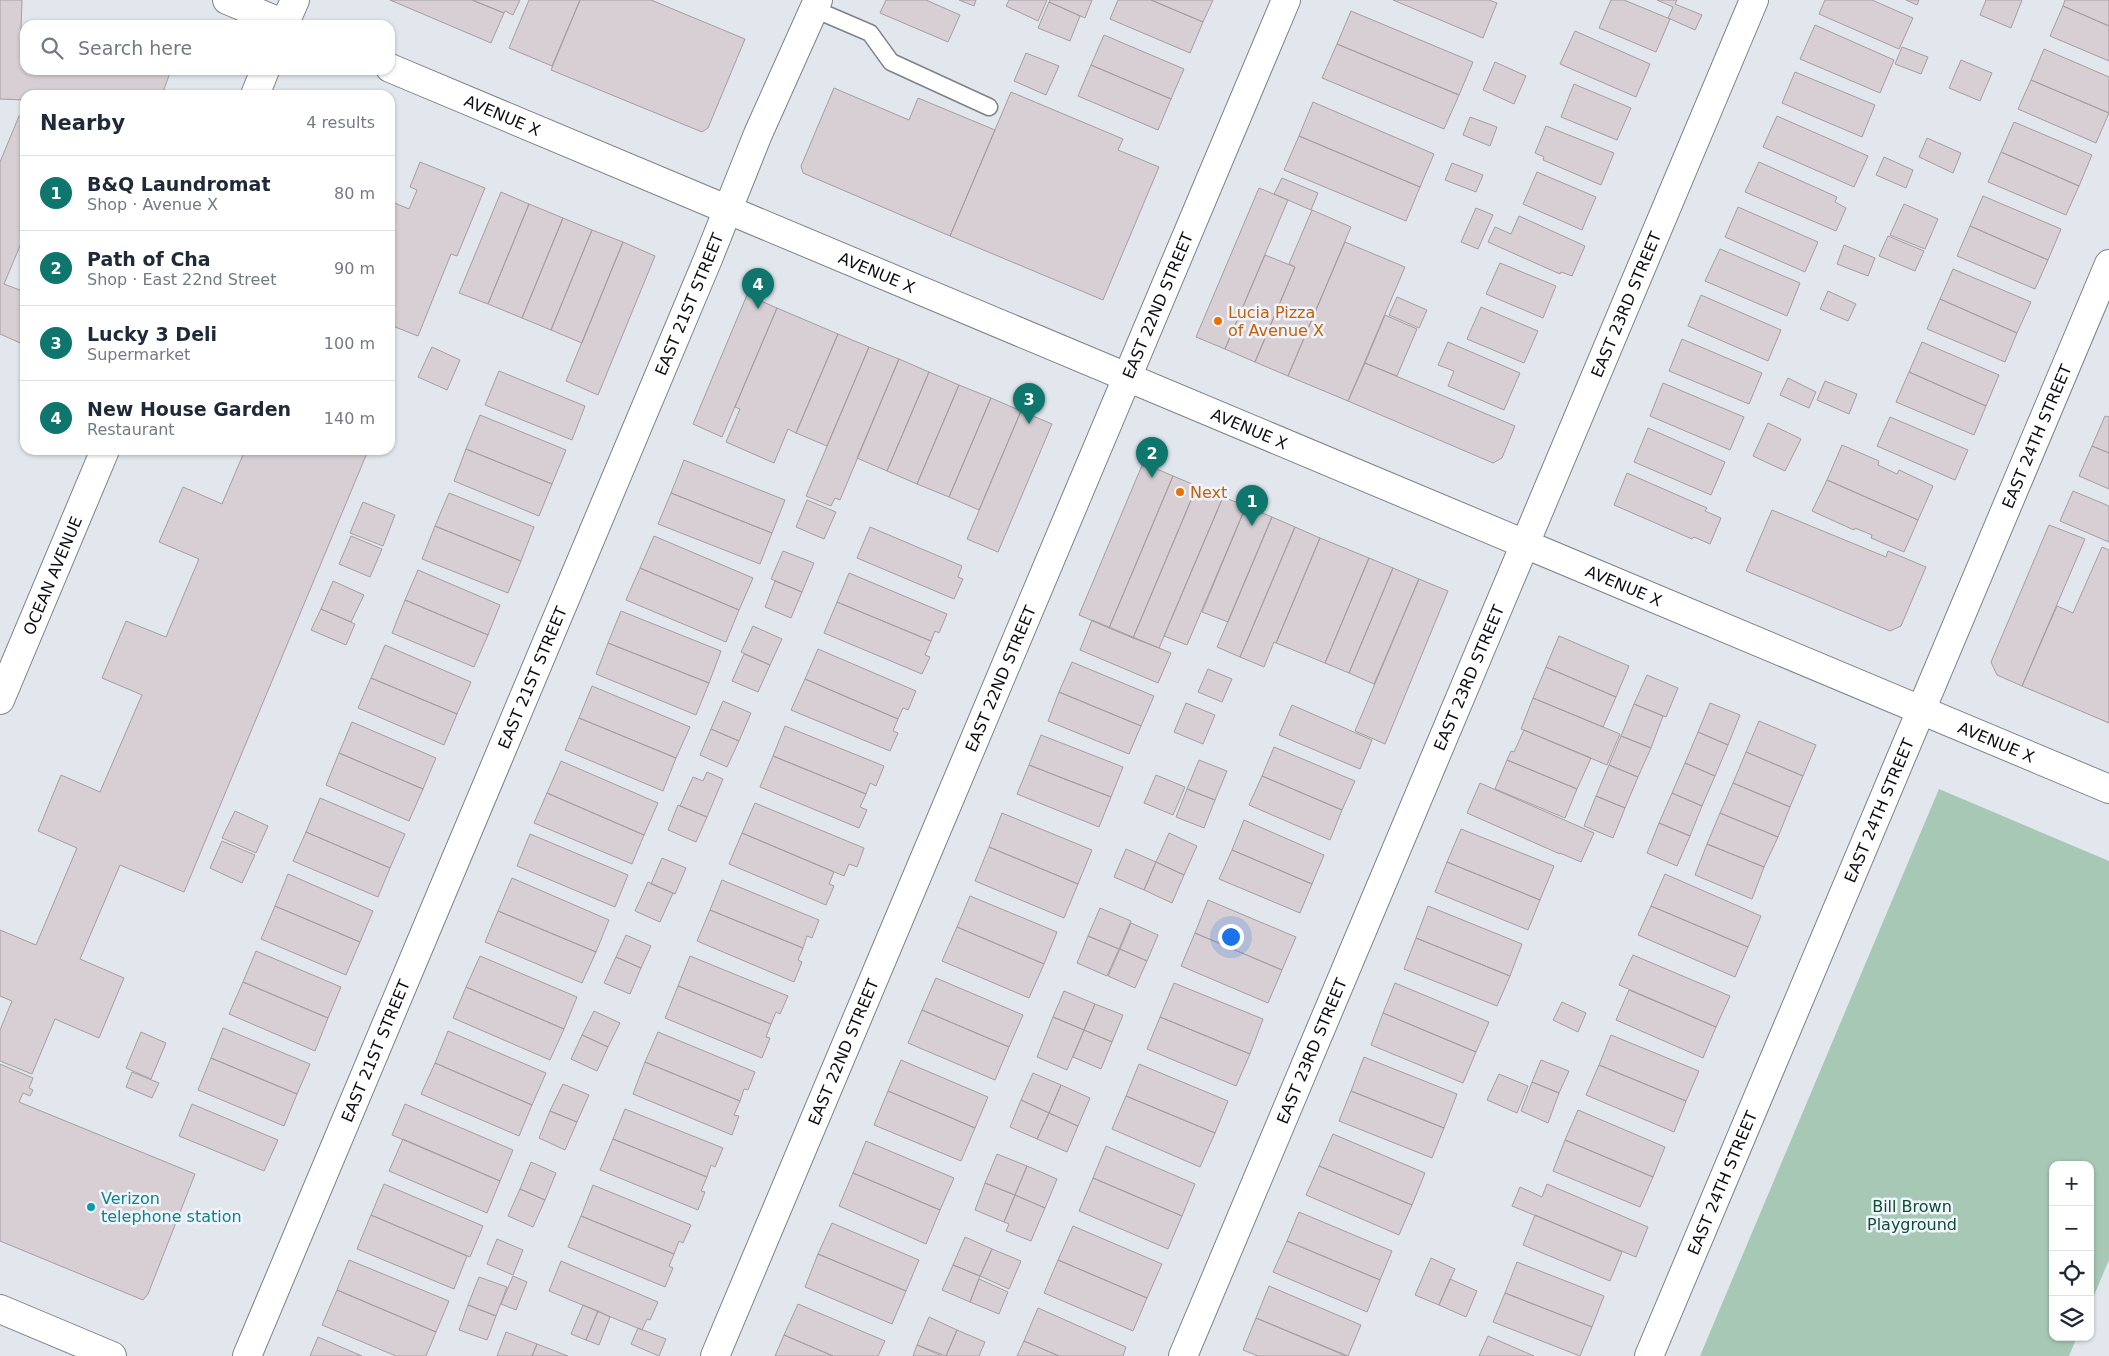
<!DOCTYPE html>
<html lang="en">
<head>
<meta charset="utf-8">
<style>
	body { margin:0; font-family:"DejaVu Sans",sans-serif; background:#f2f2f3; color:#1f2937 }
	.controls { position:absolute; right:15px; bottom:15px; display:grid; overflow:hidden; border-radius:10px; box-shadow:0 1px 4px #0004 }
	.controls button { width:45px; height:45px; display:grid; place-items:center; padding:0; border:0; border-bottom:1px solid #e0e1e3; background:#fff; color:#1f2937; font:25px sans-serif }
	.you { position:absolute; left:1230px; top:936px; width:18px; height:18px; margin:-12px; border:4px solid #fff; border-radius:50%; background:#1a73e8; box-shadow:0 0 0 8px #1a73e833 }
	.badge { display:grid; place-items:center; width:32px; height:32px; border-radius:50%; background:#0f766e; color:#fff; font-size:16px; font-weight:700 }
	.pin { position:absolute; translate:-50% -41px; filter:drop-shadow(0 1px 2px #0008) }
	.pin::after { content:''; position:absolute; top:26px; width:18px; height:15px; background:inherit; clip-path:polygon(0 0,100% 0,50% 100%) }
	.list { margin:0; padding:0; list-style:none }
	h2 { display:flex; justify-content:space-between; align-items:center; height:65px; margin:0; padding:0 20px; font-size:21px }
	h2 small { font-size:16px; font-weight:400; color:#747a83 }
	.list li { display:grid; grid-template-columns:32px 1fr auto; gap:15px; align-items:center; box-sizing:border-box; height:75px; padding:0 20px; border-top:1px solid #e0e1e3 }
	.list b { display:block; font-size:19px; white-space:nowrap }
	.list p { margin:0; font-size:16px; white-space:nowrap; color:#747a83 }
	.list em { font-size:16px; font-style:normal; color:#747a83 }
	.icon { flex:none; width:28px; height:28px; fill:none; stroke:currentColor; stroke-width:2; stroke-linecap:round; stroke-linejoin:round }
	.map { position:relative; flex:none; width:2109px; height:1356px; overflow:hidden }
	.search { position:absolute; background:#fff; box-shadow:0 1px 4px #0004; left:20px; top:20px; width:375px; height:55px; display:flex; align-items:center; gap:12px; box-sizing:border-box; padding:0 18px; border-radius:15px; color:#747a83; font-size:19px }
	.panel { position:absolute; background:#fff; box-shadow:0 1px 4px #0004; left:20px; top:90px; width:375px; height:365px; border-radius:15px }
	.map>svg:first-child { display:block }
	.green { fill:#a6c8b5 }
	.building { fill:#d7cfd3; stroke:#a59da1 }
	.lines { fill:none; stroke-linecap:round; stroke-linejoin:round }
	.service-casing { stroke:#7d8288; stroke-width:19 }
	.minor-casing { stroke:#7d8288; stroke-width:30 }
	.secondary-casing { stroke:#7d8288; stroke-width:30 }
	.service { stroke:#fff; stroke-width:16 }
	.minor { stroke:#fff; stroke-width:28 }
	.secondary { stroke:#fff; stroke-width:28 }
	.food-dot { fill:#e8710a; stroke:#f0f5fc; stroke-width:2 }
	.culture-dot { fill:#0f9aa8; stroke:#f0f5fc; stroke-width:2 }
	.labels { text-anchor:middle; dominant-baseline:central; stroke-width:5; stroke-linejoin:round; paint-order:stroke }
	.street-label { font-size:16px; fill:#0c0d10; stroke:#f0f5fc }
	.food-label { font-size:16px; fill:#c56008; stroke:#f0f5fc; text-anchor:start }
	.culture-label { font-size:16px; fill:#0d838f; stroke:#f0f5fc; text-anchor:start }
	.park-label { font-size:16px; fill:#0f4d33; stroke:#f0f5fc }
</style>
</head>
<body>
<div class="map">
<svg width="2109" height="1356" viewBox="0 0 2109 1356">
	<rect width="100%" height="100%" fill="#e2e7ee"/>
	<path class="green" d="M 1939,789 L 2109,861 L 2109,1260 L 2090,1305 L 2090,1165 L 2053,1165 L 2053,1337 L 2077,1337 L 2069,1356 L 1700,1356 Z"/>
	<path class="building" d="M 0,0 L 22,0 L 21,30 L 25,31 L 25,70 L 171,70 L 162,95 L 25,95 L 25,100 L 0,99 Z
		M 390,0 L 472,0 L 504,13 L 491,43 Z
		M 472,0 L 520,0 L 513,15 L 505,11 L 504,13 Z
		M 529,0 L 580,0 L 552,66 L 509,48 Z
		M 580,0 L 651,0 L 745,39 L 708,128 L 702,132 L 551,70 Z
		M 886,0 L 926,0 L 960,15 L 948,42 L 880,13 Z
		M 959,0 L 976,0 L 974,6 Z
		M 1009,0 L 1047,0 L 1038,21 L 1006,6 Z
		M 1050,0 L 1092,0 L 1085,18 L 1049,2 Z
		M 1118,0 L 1151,0 L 1203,22 L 1190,53 L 1110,19 Z
		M 1151,0 L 1213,0 L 1203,22 Z
		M 1393,0 L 1489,0 L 1497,3 L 1483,38 Z
		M 1611,0 L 1624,0 L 1670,19 L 1656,52 L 1599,28 Z
		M 1657,0 L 1677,0 L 1675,4 L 1702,15 L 1695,30 L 1668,18 L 1673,7 Z
		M 1825,0 L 1872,0 L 1913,18 L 1899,49 L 1819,14 Z
		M 1906,0 L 1919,0 L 1917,5 Z
		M 1986,0 L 2022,0 L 2011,28 L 1980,15 Z
		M 2065,0 L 2109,0 L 2109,26 L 2063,6 Z
		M 1049,2 L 1080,16 L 1070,41 L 1038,28 Z
		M 2063,6 L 2109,26 L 2109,61 L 2050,36 Z
		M 1351,11 L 1473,62 L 1459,95 L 1337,44 Z
		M 1815,25 L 1894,60 L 1880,93 L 1800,59 Z
		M 1575,31 L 1650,64 L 1636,97 L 1560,64 Z
		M 1104,35 L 1184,69 L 1171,99 L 1091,65 Z
		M 1337,44 L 1459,95 L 1444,129 L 1322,78 Z
		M 1902,47 L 1928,57 L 1921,74 L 1895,64 Z
		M 2044,49 L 2109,77 L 2109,113 L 2031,80 Z
		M 1026,53 L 1059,66 L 1046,95 L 1014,81 Z
		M 1961,60 L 1992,73 L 1980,101 L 1949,88 Z
		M 1495,62 L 1526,76 L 1514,104 L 1483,90 Z
		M 1091,65 L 1171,99 L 1158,130 L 1078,96 Z
		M 1795,72 L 1875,105 L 1862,137 L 1782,103 Z
		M 2031,80 L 2109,113 L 2096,143 L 2018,109 Z
		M 1574,84 L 1631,108 L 1617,140 L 1561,117 Z
		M 834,88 L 909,120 L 918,98 L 995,130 L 950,236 L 803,173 L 801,166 Z
		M 1011,92 L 1123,139 L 1118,150 L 1159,167 L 1103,300 L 950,236 Z
		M 1313,102 L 1434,154 L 1420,187 L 1299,136 Z
		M 19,116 L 25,118 L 25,234 L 4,284 L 25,292 L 25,345 L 0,334 L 0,162 Z
		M 1777,116 L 1868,156 L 1854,187 L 1763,147 Z
		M 1470,117 L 1497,127 L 1490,146 L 1463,135 Z
		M 2014,122 L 2092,155 L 2079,186 L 2001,152 Z
		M 1546,126 L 1614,153 L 1601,185 L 1543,160 L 1544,157 L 1535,153 Z
		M 1299,136 L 1420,187 L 1406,221 L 1284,170 Z
		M 1927,138 L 1961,153 L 1953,173 L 1919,157 Z
		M 2001,152 L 2079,186 L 2066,215 L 1988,182 Z
		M 1884,157 L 1913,170 L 1906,188 L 1876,175 Z
		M 420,162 L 485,188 L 457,256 L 451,254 L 418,336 L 390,325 L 390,201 L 409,209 L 417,190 L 410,187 Z
		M 1759,162 L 1837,197 L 1835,202 L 1846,208 L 1836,231 L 1745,192 Z
		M 1452,163 L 1483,175 L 1476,192 L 1445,180 Z
		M 1537,172 L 1596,197 L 1582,230 L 1523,204 Z
		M 1282,178 L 1318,193 L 1311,210 L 1274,194 Z
		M 1259,188 L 1288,200 L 1225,349 L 1196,337 Z
		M 501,192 L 529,204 L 488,304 L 459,293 Z
		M 1983,196 L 2061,229 L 2048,260 L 1970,226 Z
		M 529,204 L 563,218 L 522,318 L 488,304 Z
		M 1904,204 L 1938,219 L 1925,249 L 1890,235 Z
		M 1738,207 L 1818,242 L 1805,272 L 1725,237 Z
		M 1476,208 L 1493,215 L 1478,249 L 1461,242 Z
		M 1312,210 L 1351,227 L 1288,376 L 1255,362 L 1295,267 L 1289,264 Z
		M 1519,216 L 1585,246 L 1572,276 L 1561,272 L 1560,274 L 1488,242 L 1495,227 L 1511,234 Z
		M 563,218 L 592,230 L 551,330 L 522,318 Z
		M 1970,226 L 2048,260 L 2035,289 L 1957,256 Z
		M 592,230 L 623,242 L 582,343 L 551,330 Z
		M 1888,236 L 1924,251 L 1915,271 L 1879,256 Z
		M 623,242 L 655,256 L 598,395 L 566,381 Z
		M 1345,242 L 1405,267 L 1348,401 L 1288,376 Z
		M 1844,245 L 1875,258 L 1868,276 L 1837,264 Z
		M 1720,249 L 1800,283 L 1787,316 L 1705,281 Z
		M 1265,255 L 1295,267 L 1255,362 L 1225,349 Z
		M 1500,263 L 1556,286 L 1543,318 L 1486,294 Z
		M 1953,269 L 2031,302 L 2017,333 L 1940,299 Z
		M 1828,291 L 1856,304 L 1848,321 L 1820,309 Z
		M 747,295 L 777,308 L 722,437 L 693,424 Z
		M 1701,295 L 1781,330 L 1768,361 L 1688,326 Z
		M 1397,297 L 1427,310 L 1419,328 L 1389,315 Z
		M 1940,299 L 2017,333 L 2005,362 L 1927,329 Z
		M 1481,307 L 1538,331 L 1524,363 L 1467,339 Z
		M 777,308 L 838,334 L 796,433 L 788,429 L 774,463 L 726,442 L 740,409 L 735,407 Z
		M 1385,315 L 1417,329 L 1397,376 L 1365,363 Z
		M 838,334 L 869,347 L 827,446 L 796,433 Z
		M 1682,339 L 1762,373 L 1749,404 L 1669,371 Z
		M 1448,342 L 1520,373 L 1504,410 L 1448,386 L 1454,371 L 1438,365 Z
		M 1922,342 L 1999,375 L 1986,406 L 1909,372 Z
		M 432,347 L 460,360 L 447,390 L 418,377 Z
		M 869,347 L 899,359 L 840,500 L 835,498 L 831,506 L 806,496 Z
		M 899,359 L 929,372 L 887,471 L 857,458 Z
		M 1365,363 L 1515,426 L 1502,458 L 1493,463 L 1348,401 Z
		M 499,371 L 585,406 L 572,440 L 485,405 Z
		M 929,372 L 959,385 L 917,484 L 887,471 Z
		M 1909,372 L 1986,406 L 1974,435 L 1896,402 Z
		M 1788,378 L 1816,392 L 1809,408 L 1780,395 Z
		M 1825,381 L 1857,394 L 1849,414 L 1817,400 Z
		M 1663,383 L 1744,417 L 1730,450 L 1650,416 Z
		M 959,385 L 991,398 L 949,497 L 917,484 Z
		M 991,398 L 1021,411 L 979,510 L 949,497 Z
		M 1021,411 L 1052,424 L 998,552 L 967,539 Z
		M 480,415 L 566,450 L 552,484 L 466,449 Z
		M 2105,416 L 2109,417 L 2109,453 L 2092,446 Z
		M 1890,417 L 1968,450 L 1955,480 L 1877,446 Z
		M 1768,423 L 1801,439 L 1785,471 L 1753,456 Z
		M 1648,428 L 1725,462 L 1711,495 L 1634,462 Z
		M 1842,445 L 1879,461 L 1878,465 L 1897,474 L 1899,470 L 1933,486 L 1918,520 L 1827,480 Z
		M 2092,446 L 2109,453 L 2109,489 L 2079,476 Z
		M 466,449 L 552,484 L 539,516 L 454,481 Z
		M 245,450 L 360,450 L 367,453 L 184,892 L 120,865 L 80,959 L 124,978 L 99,1038 L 55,1019 L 32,1074 L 0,1061 L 0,1030 L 12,1001 L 0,996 L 0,930 L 36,945 L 77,848 L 38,831 L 61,775 L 100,792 L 142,695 L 102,678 L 126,621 L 166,637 L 199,559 L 159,542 L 183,487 L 222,504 Z
		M 684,460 L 785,500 L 772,533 L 671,493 Z
		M 1143,463 L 1173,476 L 1109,628 L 1079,615 Z
		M 1627,473 L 1707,508 L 1705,511 L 1721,518 L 1710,544 L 1694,537 L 1692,539 L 1614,505 Z
		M 1173,476 L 1197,486 L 1133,638 L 1109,628 Z
		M 1827,480 L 1918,520 L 1904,552 L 1871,538 L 1872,535 L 1855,528 L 1854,530 L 1812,511 Z
		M 1197,486 L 1223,497 L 1159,648 L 1133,638 Z
		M 2073,491 L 2109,506 L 2109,542 L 2060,521 Z
		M 449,493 L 534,527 L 521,561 L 435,526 Z
		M 671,493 L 772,533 L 760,564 L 658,524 Z
		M 1223,497 L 1246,506 L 1187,645 L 1164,636 Z
		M 807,500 L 836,512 L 824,539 L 796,527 Z
		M 363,502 L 395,515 L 383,546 L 350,533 Z
		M 1246,506 L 1272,517 L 1228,622 L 1202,612 Z
		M 1772,510 L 1886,557 L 1888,551 L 1926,567 L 1901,626 L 1890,631 L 1746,571 Z
		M 1272,517 L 1295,527 L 1240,657 L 1217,647 Z
		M 2049,525 L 2085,539 L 2022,686 L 1997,675 L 1991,662 Z
		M 435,526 L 521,561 L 508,593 L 422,559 Z
		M 870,527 L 962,566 L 958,577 L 963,579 L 954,599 L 857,558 Z
		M 1295,527 L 1320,538 L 1276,643 L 1274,642 L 1264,667 L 1240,657 Z
		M 351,536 L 382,549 L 370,577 L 339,564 Z
		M 654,536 L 753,578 L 739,610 L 640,568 Z
		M 1320,538 L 1369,558 L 1325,663 L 1276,643 Z
		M 2102,547 L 2109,550 L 2109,723 L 2022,686 L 2057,606 L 2073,613 Z
		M 783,551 L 814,563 L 802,592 L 771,579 Z
		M 1369,558 L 1393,568 L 1349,673 L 1325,663 Z
		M 640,568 L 739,610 L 726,642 L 626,600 Z
		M 1393,568 L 1419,579 L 1374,684 L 1349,673 Z
		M 418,570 L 500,605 L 488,635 L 405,600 Z
		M 849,573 L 947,614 L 939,633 L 935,631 L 931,641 L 837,602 Z
		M 1419,579 L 1448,591 L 1385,744 L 1355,731 Z
		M 333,581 L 364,595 L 351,622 L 321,609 Z
		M 775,581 L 802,592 L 791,618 L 765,607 Z
		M 405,600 L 488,635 L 474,667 L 392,633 Z
		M 837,602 L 931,641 L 925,655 L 930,657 L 922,674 L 824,633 Z
		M 321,609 L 355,624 L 346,645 L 311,630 Z
		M 621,611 L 721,651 L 709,683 L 608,643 Z
		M 1092,620 L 1171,653 L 1158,683 L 1080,650 Z
		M 753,626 L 782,639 L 770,665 L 741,652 Z
		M 1559,636 L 1629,666 L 1616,697 L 1546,667 Z
		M 608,643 L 709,683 L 696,715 L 596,674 Z
		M 385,645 L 471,682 L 457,714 L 371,678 Z
		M 818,649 L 916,691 L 908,710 L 903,708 L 898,719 L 805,679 Z
		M 744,654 L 770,665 L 758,692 L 732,681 Z
		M 1072,662 L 1154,696 L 1141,726 L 1059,692 Z
		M 1546,667 L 1616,697 L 1603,727 L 1533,698 Z
		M 1208,669 L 1232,679 L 1222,702 L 1198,692 Z
		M 1647,675 L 1678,688 L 1666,717 L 1634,704 Z
		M 371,678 L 457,714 L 444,745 L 358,708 Z
		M 805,679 L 898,719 L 893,731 L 898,733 L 890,751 L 791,710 Z
		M 592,686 L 690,727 L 676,758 L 579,718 Z
		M 1059,692 L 1141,726 L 1129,754 L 1048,721 Z
		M 1533,698 L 1620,734 L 1607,765 L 1521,729 Z
		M 723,701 L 751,713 L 739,741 L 711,729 Z
		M 1186,703 L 1215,715 L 1203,744 L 1174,732 Z
		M 1710,703 L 1740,715 L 1728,745 L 1698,732 Z
		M 1634,704 L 1663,716 L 1651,748 L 1621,736 Z
		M 1292,705 L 1372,740 L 1360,769 L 1279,735 Z
		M 579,718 L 676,758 L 663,791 L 565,750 Z
		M 1759,721 L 1816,745 L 1803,776 L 1746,752 Z
		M 352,722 L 436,758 L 423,789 L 339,753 Z
		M 785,726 L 884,766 L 876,786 L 870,783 L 866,794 L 773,756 Z
		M 711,729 L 739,741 L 727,767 L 700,755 Z
		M 1524,730 L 1591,758 L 1577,789 L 1507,760 L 1511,751 L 1514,752 Z
		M 1698,732 L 1728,745 L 1715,776 L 1685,763 Z
		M 1041,735 L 1123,767 L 1111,797 L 1029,765 Z
		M 1621,736 L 1651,748 L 1638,777 L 1609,765 Z
		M 1274,747 L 1355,781 L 1342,810 L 1262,776 Z
		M 1746,752 L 1803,776 L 1790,807 L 1733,783 Z
		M 339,753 L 423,789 L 409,821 L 326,785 Z
		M 773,756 L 866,794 L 860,807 L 867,810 L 859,828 L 760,787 Z
		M 1199,760 L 1227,771 L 1215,800 L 1187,789 Z
		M 1507,760 L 1577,789 L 1565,818 L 1495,789 Z
		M 561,761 L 658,803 L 644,835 L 547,793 Z
		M 1685,763 L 1715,776 L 1702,806 L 1672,793 Z
		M 1029,765 L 1111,797 L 1099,827 L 1017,794 Z
		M 1609,765 L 1638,777 L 1625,808 L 1596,796 Z
		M 707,772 L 723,779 L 707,817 L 680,806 L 693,777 L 703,781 Z
		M 1156,775 L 1185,787 L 1173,815 L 1144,803 Z
		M 1262,776 L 1342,810 L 1330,840 L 1249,805 Z
		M 1480,783 L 1594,833 L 1581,862 L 1560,853 L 1560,854 L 1467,813 Z
		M 1733,783 L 1790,807 L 1778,837 L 1720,813 Z
		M 1187,789 L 1215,800 L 1204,828 L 1176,817 Z
		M 547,793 L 644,835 L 632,864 L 534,823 Z
		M 1672,793 L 1702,806 L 1690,836 L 1659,823 Z
		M 1596,796 L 1625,808 L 1613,838 L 1584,826 Z
		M 320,798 L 405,834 L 390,868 L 306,832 Z
		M 755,803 L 864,848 L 857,867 L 849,864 L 844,876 L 742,833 Z
		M 678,805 L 707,817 L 696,842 L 668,830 Z
		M 235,811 L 268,826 L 256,853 L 222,838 Z
		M 1002,813 L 1092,850 L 1078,884 L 989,847 Z
		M 1720,813 L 1778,837 L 1764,867 L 1707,844 Z
		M 1244,820 L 1324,855 L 1312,884 L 1232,850 Z
		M 1659,823 L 1690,836 L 1677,866 L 1647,853 Z
		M 1461,829 L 1554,866 L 1540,900 L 1447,862 Z
		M 306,832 L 390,868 L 378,897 L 293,861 Z
		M 742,833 L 834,872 L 829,884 L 834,886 L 826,905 L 729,864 Z
		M 1169,833 L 1197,846 L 1184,875 L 1156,862 Z
		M 530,834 L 628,875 L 615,907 L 517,866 Z
		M 222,841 L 255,855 L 242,883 L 210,868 Z
		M 1707,844 L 1764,867 L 1752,899 L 1695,875 Z
		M 989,847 L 1078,884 L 1064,918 L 975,881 Z
		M 1126,849 L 1156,862 L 1144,890 L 1114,877 Z
		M 1232,850 L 1312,884 L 1300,913 L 1219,879 Z
		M 662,858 L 686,868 L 675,894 L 651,884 Z
		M 1156,862 L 1184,875 L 1172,903 L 1144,890 Z
		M 1447,862 L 1540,900 L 1528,930 L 1435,892 Z
		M 288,874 L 373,911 L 360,942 L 275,906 Z
		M 1665,874 L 1761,916 L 1748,947 L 1651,906 Z
		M 512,878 L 609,920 L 596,952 L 498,911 Z
		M 722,880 L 819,920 L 812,938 L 807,936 L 803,948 L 710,910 Z
		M 648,882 L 673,893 L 660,922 L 635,911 Z
		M 970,896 L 1057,932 L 1044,964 L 957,927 Z
		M 1208,900 L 1296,937 L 1282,970 L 1195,933 Z
		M 275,906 L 360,942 L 346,975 L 261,939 Z
		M 1428,906 L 1522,944 L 1510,976 L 1416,938 Z
		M 1651,906 L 1748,947 L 1735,977 L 1638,935 Z
		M 1100,908 L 1131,921 L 1119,949 L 1088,936 Z
		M 710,910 L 803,948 L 798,960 L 802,962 L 794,982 L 697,941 Z
		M 498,911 L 596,952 L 582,983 L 485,942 Z
		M 1131,923 L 1158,935 L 1147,961 L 1120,949 Z
		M 957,927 L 1044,964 L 1029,998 L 942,961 Z
		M 1195,933 L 1282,970 L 1268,1003 L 1181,966 Z
		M 626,935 L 651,946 L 641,968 L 616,957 Z
		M 1088,936 L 1119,949 L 1107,976 L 1077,963 Z
		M 1416,938 L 1510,976 L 1497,1006 L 1404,969 Z
		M 1120,949 L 1147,961 L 1135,988 L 1108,976 Z
		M 256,951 L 341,987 L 328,1018 L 243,982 Z
		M 1633,955 L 1730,996 L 1716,1027 L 1619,985 Z
		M 480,956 L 577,997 L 564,1029 L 466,987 Z
		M 690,956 L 788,996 L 780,1014 L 776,1012 L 771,1024 L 678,986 Z
		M 616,957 L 641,968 L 630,994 L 604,983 Z
		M 936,978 L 1023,1015 L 1009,1047 L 922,1010 Z
		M 243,982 L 328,1018 L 315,1051 L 229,1014 Z
		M 1174,983 L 1263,1019 L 1250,1054 L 1160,1017 Z
		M 1395,983 L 1489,1022 L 1476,1052 L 1383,1013 Z
		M 678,986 L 771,1024 L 766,1037 L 770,1038 L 762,1058 L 665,1018 Z
		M 466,987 L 564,1029 L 550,1060 L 453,1018 Z
		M 1629,990 L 1716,1027 L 1703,1058 L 1616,1020 Z
		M 1064,991 L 1095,1004 L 1084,1030 L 1053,1017 Z
		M 1562,1002 L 1586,1013 L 1578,1032 L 1553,1020 Z
		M 1095,1004 L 1123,1015 L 1112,1042 L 1084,1030 Z
		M 922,1010 L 1009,1047 L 995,1080 L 908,1043 Z
		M 594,1011 L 620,1023 L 608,1047 L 582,1035 Z
		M 1383,1013 L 1476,1052 L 1463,1083 L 1371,1045 Z
		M 1053,1017 L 1084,1030 L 1067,1070 L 1037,1057 Z
		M 1160,1017 L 1250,1054 L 1236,1086 L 1147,1049 Z
		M 223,1028 L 310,1064 L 297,1094 L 211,1058 Z
		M 1084,1030 L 1112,1042 L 1101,1069 L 1073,1057 Z
		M 448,1031 L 546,1073 L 532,1105 L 435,1063 Z
		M 141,1032 L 166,1043 L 151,1079 L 126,1068 Z
		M 658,1032 L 755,1072 L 748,1090 L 744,1089 L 740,1101 L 645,1062 Z
		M 582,1035 L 608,1047 L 597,1071 L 571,1059 Z
		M 1611,1035 L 1699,1071 L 1686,1101 L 1599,1065 Z
		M 1364,1057 L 1457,1094 L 1444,1128 L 1351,1091 Z
		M 211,1058 L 297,1094 L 284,1126 L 198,1090 Z
		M 901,1060 L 988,1097 L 975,1128 L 888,1091 Z
		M 1541,1060 L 1569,1071 L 1559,1093 L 1532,1082 Z
		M 645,1062 L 740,1101 L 734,1115 L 739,1116 L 732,1135 L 633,1094 Z
		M 435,1063 L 532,1105 L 519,1136 L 421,1094 Z
		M 0,1064 L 33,1078 L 29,1088 L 33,1090 L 30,1096 L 23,1093 L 19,1102 L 195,1174 L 148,1294 L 143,1300 L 0,1241 Z
		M 1139,1064 L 1228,1101 L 1215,1133 L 1126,1096 Z
		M 1599,1065 L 1686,1101 L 1674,1132 L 1586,1095 Z
		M 132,1072 L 159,1083 L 152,1098 L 126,1087 Z
		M 1033,1073 L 1061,1085 L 1049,1113 L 1021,1100 Z
		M 1499,1074 L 1528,1086 L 1517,1113 L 1487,1100 Z
		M 1532,1082 L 1559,1093 L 1548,1123 L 1521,1111 Z
		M 563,1084 L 589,1095 L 577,1122 L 550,1111 Z
		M 1061,1085 L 1090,1098 L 1078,1126 L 1049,1113 Z
		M 888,1091 L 975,1128 L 961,1161 L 874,1125 Z
		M 1351,1091 L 1444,1128 L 1432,1158 L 1339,1121 Z
		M 1126,1096 L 1215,1133 L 1200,1167 L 1112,1129 Z
		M 1021,1100 L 1049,1113 L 1037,1139 L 1010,1127 Z
		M 192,1104 L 278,1140 L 264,1171 L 179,1136 Z
		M 405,1104 L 513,1150 L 500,1181 L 392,1135 Z
		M 625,1109 L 723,1148 L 715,1167 L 711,1165 L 707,1177 L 613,1139 Z
		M 1578,1110 L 1665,1147 L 1653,1177 L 1565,1140 Z
		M 550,1111 L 577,1122 L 565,1150 L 539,1138 Z
		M 1049,1113 L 1078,1126 L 1067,1152 L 1037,1139 Z
		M 1333,1134 L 1425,1173 L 1412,1205 L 1319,1166 Z
		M 403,1139 L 500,1181 L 487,1213 L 389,1171 Z
		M 613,1139 L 707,1177 L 701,1191 L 705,1192 L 698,1210 L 600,1170 Z
		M 1565,1140 L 1653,1177 L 1640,1207 L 1553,1171 Z
		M 866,1141 L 954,1178 L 940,1210 L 853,1173 Z
		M 1106,1146 L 1195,1184 L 1182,1216 L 1093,1178 Z
		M 997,1154 L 1027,1166 L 1015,1195 L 985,1183 Z
		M 531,1162 L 556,1173 L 545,1200 L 520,1189 Z
		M 1027,1166 L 1057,1179 L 1045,1208 L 1015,1195 Z
		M 1319,1166 L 1412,1205 L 1399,1235 L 1306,1195 Z
		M 853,1173 L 940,1210 L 926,1244 L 839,1206 Z
		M 1093,1178 L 1182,1216 L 1168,1249 L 1079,1211 Z
		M 985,1183 L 1015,1195 L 1004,1222 L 975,1210 Z
		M 384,1184 L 483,1226 L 470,1257 L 371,1215 Z
		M 1547,1184 L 1648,1227 L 1636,1257 L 1512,1206 L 1520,1187 L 1542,1197 Z
		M 593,1185 L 691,1225 L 683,1243 L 679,1241 L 674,1254 L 581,1216 Z
		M 520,1189 L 545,1200 L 533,1227 L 508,1216 Z
		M 1015,1195 L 1045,1208 L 1031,1241 L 1006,1231 L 1009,1224 L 1004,1222 Z
		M 1299,1212 L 1392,1251 L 1380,1280 L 1287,1241 Z
		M 371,1215 L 467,1256 L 454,1289 L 357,1249 Z
		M 1535,1215 L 1622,1252 L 1610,1281 L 1523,1245 Z
		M 581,1216 L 674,1254 L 669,1266 L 673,1268 L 665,1287 L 568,1247 Z
		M 832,1223 L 919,1260 L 906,1291 L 818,1254 Z
		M 1073,1226 L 1162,1264 L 1147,1298 L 1058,1260 Z
		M 965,1237 L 992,1249 L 980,1276 L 953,1265 Z
		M 497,1239 L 523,1250 L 513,1275 L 487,1264 Z
		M 1287,1241 L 1380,1280 L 1367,1312 L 1273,1272 Z
		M 992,1249 L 1021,1261 L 1009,1289 L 980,1276 Z
		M 818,1254 L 906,1291 L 892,1324 L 805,1287 Z
		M 1431,1258 L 1455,1269 L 1439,1305 L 1415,1295 Z
		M 349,1260 L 449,1301 L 436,1332 L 337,1290 Z
		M 1058,1260 L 1147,1298 L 1133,1331 L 1044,1293 Z
		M 561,1261 L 658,1302 L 650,1320 L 647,1319 L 642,1330 L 549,1291 Z
		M 1517,1262 L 1604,1296 L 1592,1327 L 1505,1293 Z
		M 953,1265 L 980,1276 L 970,1302 L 942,1290 Z
		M 513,1276 L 527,1282 L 516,1310 L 501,1304 Z
		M 479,1277 L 507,1287 L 496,1316 L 468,1305 Z
		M 979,1279 L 1008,1292 L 999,1314 L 970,1302 Z
		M 1450,1279 L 1477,1291 L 1466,1317 L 1439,1305 Z
		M 1269,1286 L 1361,1325 L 1348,1356 L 1256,1318 Z
		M 337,1290 L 436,1332 L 426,1356 L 396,1356 L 322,1325 Z
		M 1505,1293 L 1592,1327 L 1580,1356 L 1493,1322 Z
		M 798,1304 L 885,1341 L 878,1356 L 833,1356 L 784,1335 Z
		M 468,1305 L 496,1316 L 487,1340 L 459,1330 Z
		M 583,1305 L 598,1311 L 586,1340 L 571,1334 Z
		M 1038,1308 L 1126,1347 L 1123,1356 L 1059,1356 L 1024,1341 Z
		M 598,1311 L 610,1317 L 599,1345 L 586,1340 Z
		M 929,1317 L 957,1330 L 946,1356 L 917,1345 Z
		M 1256,1318 L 1346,1356 L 1258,1356 L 1243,1350 Z
		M 638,1328 L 666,1339 L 659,1356 L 631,1344 Z
		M 957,1330 L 985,1342 L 979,1356 L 946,1356 Z
		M 506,1332 L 537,1344 L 532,1356 L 497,1356 Z
		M 784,1335 L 833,1356 L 775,1356 Z
		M 1488,1336 L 1534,1356 L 1479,1356 Z
		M 318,1337 L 362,1356 L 310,1356 Z
		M 1024,1341 L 1059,1356 L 1017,1356 Z
		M 537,1344 L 568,1356 L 532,1356 Z
		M 917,1345 L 942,1356 L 913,1356 Z"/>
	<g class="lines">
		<g class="service-casing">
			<path id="service" d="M 814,9 L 870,33 L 891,62 L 989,107"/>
		</g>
		<g class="minor-casing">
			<g id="minor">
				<path d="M 227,0 L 287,25"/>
				<path id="s1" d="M 390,68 L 2109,789"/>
				<path d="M 0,1309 L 112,1356"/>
				<path id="s2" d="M 247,1356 L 708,259 L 758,134 L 818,0"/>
				<path id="s3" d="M 715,1356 L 1286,0"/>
				<path id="s4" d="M 1183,1356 L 1754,0"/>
				<path id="s5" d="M 1649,1356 L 2109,264"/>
			</g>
		</g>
		<g class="secondary-casing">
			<g id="secondary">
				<path d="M 284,25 L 295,0"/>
				<path d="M 255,95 L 265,70"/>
				<path id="s6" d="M 0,700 L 105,450"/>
			</g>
		</g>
		<use href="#service" class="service"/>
		<use href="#minor" class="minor"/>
		<use href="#secondary" class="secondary"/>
	</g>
	<g class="food-dot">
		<circle cx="1218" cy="321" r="5"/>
		<circle cx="1180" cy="492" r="5"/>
	</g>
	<circle class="culture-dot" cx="91" cy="1207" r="5"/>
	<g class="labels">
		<g class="street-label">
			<text stroke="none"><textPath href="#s1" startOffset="122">AVENUE X</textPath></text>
			<text stroke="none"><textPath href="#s1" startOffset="528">AVENUE X</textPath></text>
			<text stroke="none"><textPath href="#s2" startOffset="1141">EAST 21ST STREET</textPath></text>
			<text stroke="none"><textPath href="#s3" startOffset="1140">EAST 22ND STREET</textPath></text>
			<text stroke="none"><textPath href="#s4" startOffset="1141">EAST 23RD STREET</textPath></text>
			<text stroke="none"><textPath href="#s1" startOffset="932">AVENUE X</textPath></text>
			<text stroke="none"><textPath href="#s5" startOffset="998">EAST 24TH STREET</textPath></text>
			<text stroke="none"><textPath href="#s6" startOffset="135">OCEAN AVENUE</textPath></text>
			<text stroke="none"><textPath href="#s1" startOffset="1338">AVENUE X</textPath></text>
			<text stroke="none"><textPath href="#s2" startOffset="736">EAST 21ST STREET</textPath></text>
			<text stroke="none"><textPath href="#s3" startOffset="735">EAST 22ND STREET</textPath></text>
			<text stroke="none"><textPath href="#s4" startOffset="736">EAST 23RD STREET</textPath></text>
			<text stroke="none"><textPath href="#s1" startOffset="1742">AVENUE X</textPath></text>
			<text stroke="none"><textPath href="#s5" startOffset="592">EAST 24TH STREET</textPath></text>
			<text stroke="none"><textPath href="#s2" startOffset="331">EAST 21ST STREET</textPath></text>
			<text stroke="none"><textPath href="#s3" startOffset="330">EAST 22ND STREET</textPath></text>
			<text stroke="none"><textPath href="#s4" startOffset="331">EAST 23RD STREET</textPath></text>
			<text stroke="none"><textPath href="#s5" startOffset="188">EAST 24TH STREET</textPath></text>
		</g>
		<g class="food-label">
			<text x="1228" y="312">Lucia Pizza<tspan x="1228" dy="18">of Avenue X</tspan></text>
			<text x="1190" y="492">Next</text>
		</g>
		<g class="culture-label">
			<text x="101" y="1198">Verizon<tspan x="101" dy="18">telephone station</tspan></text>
		</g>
		<g class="park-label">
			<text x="1912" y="1206">Bill Brown<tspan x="1912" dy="18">Playground</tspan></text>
		</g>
	</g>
</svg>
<div class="controls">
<button>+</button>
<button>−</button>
<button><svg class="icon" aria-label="locate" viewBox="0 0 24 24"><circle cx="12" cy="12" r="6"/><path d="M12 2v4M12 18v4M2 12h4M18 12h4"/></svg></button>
<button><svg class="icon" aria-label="layers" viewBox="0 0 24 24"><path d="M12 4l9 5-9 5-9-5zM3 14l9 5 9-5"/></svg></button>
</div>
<div class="you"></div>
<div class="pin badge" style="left:1252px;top:526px">1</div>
<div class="pin badge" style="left:1152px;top:478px">2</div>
<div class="pin badge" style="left:1029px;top:424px">3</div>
<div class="pin badge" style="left:758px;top:309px">4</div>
<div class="search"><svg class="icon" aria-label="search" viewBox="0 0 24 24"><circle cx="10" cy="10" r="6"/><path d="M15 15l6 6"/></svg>Search here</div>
<section class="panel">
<h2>Nearby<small>4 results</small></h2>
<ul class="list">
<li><span class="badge">1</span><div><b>B&amp;Q Laundromat</b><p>Shop · Avenue X</p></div><em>80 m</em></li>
<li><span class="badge">2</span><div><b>Path of Cha</b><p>Shop · East 22nd Street</p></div><em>90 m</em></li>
<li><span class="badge">3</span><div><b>Lucky 3 Deli</b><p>Supermarket</p></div><em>100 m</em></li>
<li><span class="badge">4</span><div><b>New House Garden</b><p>Restaurant</p></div><em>140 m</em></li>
</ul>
</section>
</div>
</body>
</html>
